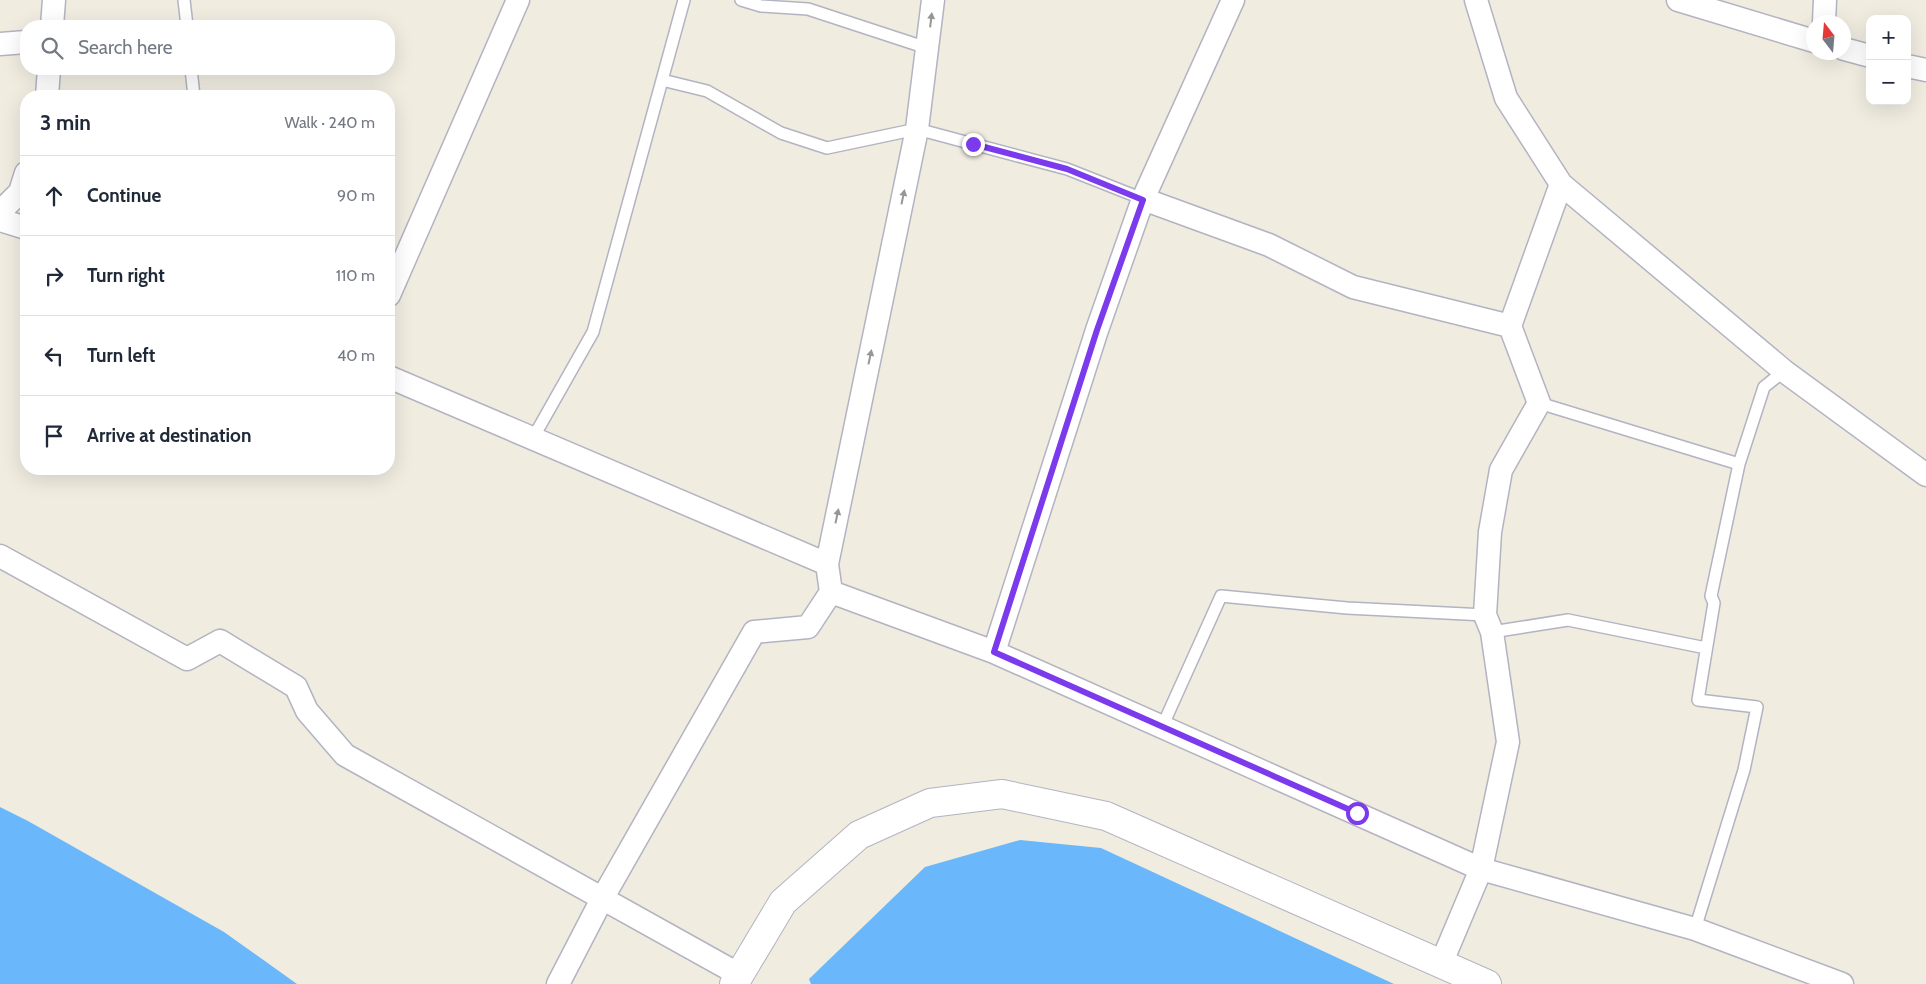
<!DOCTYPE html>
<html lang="en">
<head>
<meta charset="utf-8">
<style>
	body { margin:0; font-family:Cabin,sans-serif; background:#f6f6f7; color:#1f2937 }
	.controls { position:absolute; right:15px; top:15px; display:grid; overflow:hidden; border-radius:10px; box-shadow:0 5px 20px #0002 }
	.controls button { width:45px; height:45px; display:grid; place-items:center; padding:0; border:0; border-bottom:1px solid #e0e1e3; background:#fff; color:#1f2937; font:25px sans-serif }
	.compass { position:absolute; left:1806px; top:15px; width:45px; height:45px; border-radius:50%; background:#fff; box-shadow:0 5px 20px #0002; rotate:344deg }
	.stop { position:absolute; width:15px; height:15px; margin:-11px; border:4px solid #7c3aed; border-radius:50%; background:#fff }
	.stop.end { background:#7c3aed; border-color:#fff; box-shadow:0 1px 5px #0008 }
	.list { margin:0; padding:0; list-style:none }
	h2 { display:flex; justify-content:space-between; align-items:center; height:65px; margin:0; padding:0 20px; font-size:21px }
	h2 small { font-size:16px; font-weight:400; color:#747a83 }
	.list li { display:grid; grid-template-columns:32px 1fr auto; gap:15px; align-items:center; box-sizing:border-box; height:80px; padding:0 20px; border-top:1px solid #e0e1e3 }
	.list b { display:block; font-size:19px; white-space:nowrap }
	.list em { font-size:16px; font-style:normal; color:#747a83 }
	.icon { flex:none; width:28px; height:28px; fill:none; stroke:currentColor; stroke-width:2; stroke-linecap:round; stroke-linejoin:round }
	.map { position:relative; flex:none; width:1926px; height:984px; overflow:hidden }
	.search { position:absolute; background:#fff; box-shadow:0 5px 20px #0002; left:20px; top:20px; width:375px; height:55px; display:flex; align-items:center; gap:12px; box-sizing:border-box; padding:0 18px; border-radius:20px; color:#747a83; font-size:19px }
	.panel { position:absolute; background:#fff; box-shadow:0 5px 20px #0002; left:20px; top:90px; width:375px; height:385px; border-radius:20px }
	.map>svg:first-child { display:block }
	.water { fill:#6ab8fb }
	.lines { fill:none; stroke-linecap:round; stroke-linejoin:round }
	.service-casing { stroke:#b3b3c2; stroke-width:14 }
	.minor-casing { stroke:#b3b3c2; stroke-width:25 }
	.tertiary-casing { stroke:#b3b3c2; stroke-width:30 }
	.service { stroke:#fff; stroke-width:11 }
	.minor { stroke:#fff; stroke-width:22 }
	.tertiary { stroke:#fff; stroke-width:28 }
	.oneway { fill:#969696 }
	.route { stroke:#7c3aed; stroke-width:6 }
</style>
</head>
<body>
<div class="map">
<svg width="1926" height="984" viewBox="0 0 1926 984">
	<rect width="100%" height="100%" fill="#f0ece0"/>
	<path class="water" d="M 0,807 L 28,821 L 224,932 L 297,984 L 0,984 Z
		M 1020,840 L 1101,848 L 1394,984 L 811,984 L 809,979 L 925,867 Z"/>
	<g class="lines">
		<g class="service-casing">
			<path id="service" d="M 184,0 L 187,26
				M 741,0 L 761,6 L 808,9 L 927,48
				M 191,69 L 194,96
				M 662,80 L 707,91 L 781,133 L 827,148 L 917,129 L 1067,169 L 1143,199
				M 1539,403 L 1739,464
				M 533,438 L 593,332 L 684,0
				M 1492,632 L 1568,620 L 1706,648
				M 1162,727 L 1221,596 L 1347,608 L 1485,615
				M 1695,929 L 1744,770 L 1757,707 L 1698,700 L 1714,603 L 1711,596 L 1739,464 L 1764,387 L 1784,371"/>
		</g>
		<g class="minor-casing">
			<path id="minor" d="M 1476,0 L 1506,98 L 1561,184 L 1784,371 L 1926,475
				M 1678,0 L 1814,41
				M 1824,22 L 1825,0
				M 52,26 L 54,0
				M 0,44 L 26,42
				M 1844,49 L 1870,56
				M 1907,66 L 1926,70
				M 47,96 L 49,69
				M 1143,199 L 1269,245 L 1353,287 L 1510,326
				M 0,212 L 20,192 L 26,173
				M 0,220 L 26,228
				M 389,295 L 518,0
				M 389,377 L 827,564 L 831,592 L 994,652 L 1481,869 L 1695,929 L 1842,984
				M 0,556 L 187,659 L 220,641 L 296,687 L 307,711 L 345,755 L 738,974
				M 827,564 L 917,129 L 933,0
				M 994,652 L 1097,330 L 1143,199 L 1233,0
				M 1441,964 L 1481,869 L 1508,742 L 1492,632 L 1485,615 L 1490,532 L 1501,470 L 1539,403 L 1510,326 L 1561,184
				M 558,984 L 602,899 L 754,632 L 808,627 L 831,592"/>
		</g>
		<g class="tertiary-casing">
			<path id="tertiary" d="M 734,984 L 783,902 L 859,835 L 930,803 L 1002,794 L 1106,816 L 1487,984"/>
		</g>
		<use href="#service" class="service"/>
		<use href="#minor" class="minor"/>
		<use href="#tertiary" class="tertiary"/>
	</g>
	<defs><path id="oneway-solid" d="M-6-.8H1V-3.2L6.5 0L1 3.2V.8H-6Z" transform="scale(1.25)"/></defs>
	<g class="oneway">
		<use href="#oneway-solid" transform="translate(931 20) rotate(-83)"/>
		<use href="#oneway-solid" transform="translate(903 197) rotate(-78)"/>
		<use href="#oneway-solid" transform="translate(870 357) rotate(-78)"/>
		<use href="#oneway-solid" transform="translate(837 516) rotate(-78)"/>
	</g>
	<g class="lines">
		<path class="route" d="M 973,144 L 1067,169 L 1143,200 L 1097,330 L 994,652 L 1357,813"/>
	</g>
</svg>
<div class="controls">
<button>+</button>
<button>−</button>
</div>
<svg class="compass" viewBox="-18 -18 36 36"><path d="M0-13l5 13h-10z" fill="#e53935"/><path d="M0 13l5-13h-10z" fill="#747a83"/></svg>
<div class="stop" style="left:1357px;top:813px"></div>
<div class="stop end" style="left:973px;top:144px"></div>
<div class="search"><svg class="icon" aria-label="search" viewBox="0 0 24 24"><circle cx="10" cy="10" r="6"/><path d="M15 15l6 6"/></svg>Search here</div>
<section class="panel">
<h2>3 min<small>Walk · 240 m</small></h2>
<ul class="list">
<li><svg class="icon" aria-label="ahead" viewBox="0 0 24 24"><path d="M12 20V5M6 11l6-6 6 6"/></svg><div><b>Continue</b></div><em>90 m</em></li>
<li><svg class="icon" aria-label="right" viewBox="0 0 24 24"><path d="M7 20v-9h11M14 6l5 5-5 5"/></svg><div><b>Turn right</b></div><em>110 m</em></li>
<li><svg class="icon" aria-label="left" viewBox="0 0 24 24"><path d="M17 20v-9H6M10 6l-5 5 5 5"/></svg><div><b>Turn left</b></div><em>40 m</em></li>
<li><svg class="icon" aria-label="arrive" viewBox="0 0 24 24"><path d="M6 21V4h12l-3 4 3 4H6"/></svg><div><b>Arrive at destination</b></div></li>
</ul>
</section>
</div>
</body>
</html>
